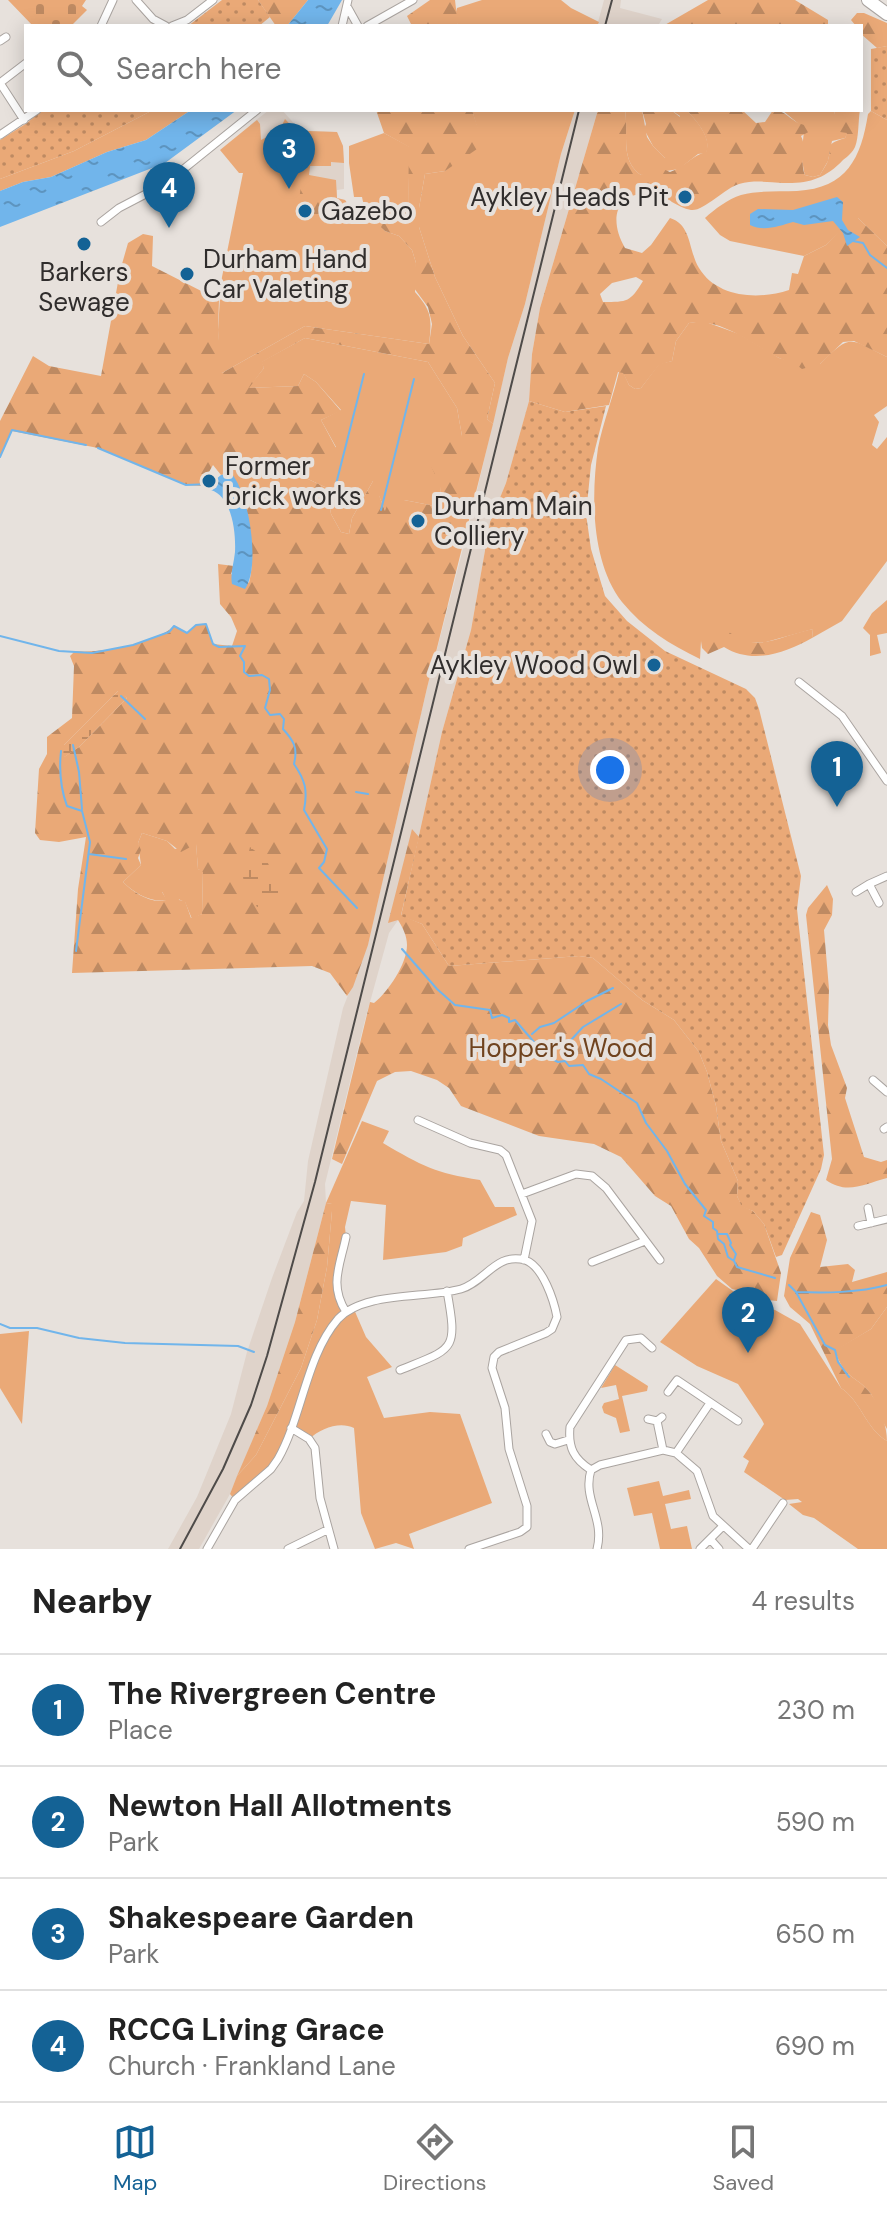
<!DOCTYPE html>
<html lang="en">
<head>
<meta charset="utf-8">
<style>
	body { margin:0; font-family:"DM Sans",sans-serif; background:#f6f6f6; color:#222 }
	.you { position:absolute; left:610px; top:770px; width:28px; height:28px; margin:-20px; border:6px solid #fff; border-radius:50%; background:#1a73e8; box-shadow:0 0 0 12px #1a73e833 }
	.badge { display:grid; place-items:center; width:52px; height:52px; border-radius:50%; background:#146295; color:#fff; font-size:26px; font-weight:700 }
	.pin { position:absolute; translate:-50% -66px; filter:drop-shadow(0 2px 4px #0008) }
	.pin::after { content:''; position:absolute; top:42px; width:28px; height:24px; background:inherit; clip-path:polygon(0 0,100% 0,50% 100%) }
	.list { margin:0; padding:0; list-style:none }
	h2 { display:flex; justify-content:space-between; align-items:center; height:104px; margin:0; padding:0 32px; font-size:34px }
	h2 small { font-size:26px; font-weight:400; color:#767676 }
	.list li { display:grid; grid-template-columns:52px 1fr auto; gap:24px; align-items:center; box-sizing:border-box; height:112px; padding:0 32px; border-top:2px solid #e0e0e0 }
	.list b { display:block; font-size:30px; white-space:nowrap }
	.list p { margin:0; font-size:26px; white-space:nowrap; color:#767676 }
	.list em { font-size:26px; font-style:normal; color:#767676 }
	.icon { flex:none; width:44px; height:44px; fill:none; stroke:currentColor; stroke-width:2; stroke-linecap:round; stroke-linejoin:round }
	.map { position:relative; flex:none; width:887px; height:1549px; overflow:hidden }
	.search { position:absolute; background:#fff; box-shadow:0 4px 20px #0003; left:24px; right:24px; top:24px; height:88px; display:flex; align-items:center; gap:20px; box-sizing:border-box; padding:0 28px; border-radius:0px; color:#767676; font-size:30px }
	.sheet { height:552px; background:#fff }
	nav { display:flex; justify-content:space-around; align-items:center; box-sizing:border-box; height:112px; border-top:2px solid #e0e0e0; background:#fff; font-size:22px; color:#767676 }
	nav a { display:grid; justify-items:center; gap:4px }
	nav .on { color:#146295 }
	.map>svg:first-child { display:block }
	.built { fill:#dfd3ca }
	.green { fill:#eaa977 }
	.forest { fill:url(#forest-firs); fill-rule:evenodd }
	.wetland { fill:url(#wetland-marsh) }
	.cemetery { fill:url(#cemetery-stones) }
	.park { fill:url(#park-dots) }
	.water { fill:url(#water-ripples) }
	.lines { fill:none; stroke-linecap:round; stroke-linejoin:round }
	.stream { stroke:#71b5eb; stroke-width:2 }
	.street-casing { stroke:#aaa4a0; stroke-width:9 }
	.highway-casing { stroke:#aaa4a0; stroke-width:14 }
	.street { stroke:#fff; stroke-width:7 }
	.highway { stroke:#fff; stroke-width:12 }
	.rail { stroke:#4e4b49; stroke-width:2 }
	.poi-dot { fill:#146295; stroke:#e7e1dc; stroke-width:3 }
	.labels { text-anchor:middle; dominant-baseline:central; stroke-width:8; stroke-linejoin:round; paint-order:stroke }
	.poi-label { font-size:26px; fill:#302d2c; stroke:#e7e1dc; text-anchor:start }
	.park-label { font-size:26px; fill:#70431e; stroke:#e7e1dc }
</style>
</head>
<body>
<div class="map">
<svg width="887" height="1549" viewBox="0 0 887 1549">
	<defs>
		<pattern id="forest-firs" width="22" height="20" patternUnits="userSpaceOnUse" patternTransform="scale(2)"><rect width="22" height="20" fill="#eaa977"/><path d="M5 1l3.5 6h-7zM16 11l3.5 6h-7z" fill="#be8a62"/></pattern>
		<pattern id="wetland-marsh" width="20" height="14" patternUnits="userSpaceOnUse" patternTransform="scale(2)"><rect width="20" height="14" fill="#eaa977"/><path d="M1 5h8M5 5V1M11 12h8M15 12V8" fill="none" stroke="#be8a62"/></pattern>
		<pattern id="cemetery-stones" width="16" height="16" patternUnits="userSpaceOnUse" patternTransform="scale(2)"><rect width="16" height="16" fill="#eaa977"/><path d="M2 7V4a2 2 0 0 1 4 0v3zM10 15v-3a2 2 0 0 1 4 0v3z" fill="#be8a62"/></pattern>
		<pattern id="park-dots" width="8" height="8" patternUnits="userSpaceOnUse" patternTransform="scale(2)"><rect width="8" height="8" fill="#eaa977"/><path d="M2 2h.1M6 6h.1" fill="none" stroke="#be8a62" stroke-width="1.8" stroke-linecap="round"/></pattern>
		<pattern id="water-ripples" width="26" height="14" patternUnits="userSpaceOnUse" patternTransform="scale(2)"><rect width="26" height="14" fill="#71b5eb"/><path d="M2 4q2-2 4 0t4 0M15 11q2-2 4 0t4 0" fill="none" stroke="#5d94bf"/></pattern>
	</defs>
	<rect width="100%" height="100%" fill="#e7e1dc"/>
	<path class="built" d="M 604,0 L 621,0 L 620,8 L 662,19 L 659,24 L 660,26 L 597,26 Z
		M 269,110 L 282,110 L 305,136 L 308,131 L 337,132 L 343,146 L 344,163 L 344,189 L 337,190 L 337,198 L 345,200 L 355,214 L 353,224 L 269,151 L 250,125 Z
		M 575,110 L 598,110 L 540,308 L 532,354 L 529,401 L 506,483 L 490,522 L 471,630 L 442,732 L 401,916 L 389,933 L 364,1024 L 325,1184 L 326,1203 L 295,1322 L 267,1406 L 230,1494 L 199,1549 L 168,1549 L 197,1497 L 231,1414 L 247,1352 L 272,1278 L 297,1212 L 304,1201 L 308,1161 L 343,1008 L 368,944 L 427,688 L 467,533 L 508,358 L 525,304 L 561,154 Z"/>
	<path class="green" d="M 482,0 L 561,0 L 571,8 L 599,22 L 597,26 L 458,26 L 455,16 L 457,8 Z
		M 153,110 L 191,110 L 146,140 L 107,152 L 51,177 L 23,182 L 0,191 L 0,179 L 74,151 Z
		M 472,110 L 575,110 L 561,154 L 525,304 L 508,358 L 493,424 L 487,419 L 495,383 L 463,336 L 435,277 L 419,227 L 419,208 L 425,174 L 445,171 L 479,134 Z
		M 625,110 L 642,110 L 647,137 L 653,146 L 665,158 L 680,116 L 671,110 L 687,110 C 696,121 713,138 706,153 L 698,154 L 679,169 L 641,175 C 619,160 629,133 625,110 Z
		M 782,110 L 836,110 L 834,113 L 848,132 L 845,138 L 832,141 L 828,161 L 820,175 L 813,177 L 805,175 C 801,164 802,135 806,125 L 800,125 Z
		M 871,111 L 887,120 L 887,246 L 858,218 L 860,237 L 847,246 L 841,230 L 826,245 L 804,256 L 730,241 L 720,235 L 705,218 C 715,209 728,199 741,195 C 759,190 779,192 797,191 C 847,188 861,158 868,114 Z
		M 285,119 L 301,136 L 296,164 L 299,164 L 308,131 L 337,132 L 343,146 L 344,163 L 331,162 L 331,166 L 310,166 L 309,175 L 336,180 L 337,198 L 345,200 L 355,214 L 365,211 L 362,197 L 354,197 L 349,163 L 349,146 L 384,133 L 410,147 L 408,206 L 367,211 L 385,231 L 399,236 L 412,250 L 416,263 L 415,292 C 432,311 432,319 429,344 L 305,326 L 222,373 L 220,371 L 218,330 L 221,282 L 243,173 L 239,173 L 220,150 L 257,120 L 260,124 L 261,140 L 269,136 L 270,144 L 276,149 L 287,149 L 292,144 L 295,137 L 290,127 L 282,125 Z
		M 703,321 L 739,334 L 779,358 L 794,362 L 820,364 C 851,333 849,338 887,357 L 887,406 L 874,415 L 879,422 L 872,445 L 877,449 L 887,437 L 887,561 L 842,621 L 812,638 L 813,629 L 766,642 L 746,643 L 734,638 L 701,641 L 700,659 C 671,645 643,628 622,602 C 591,562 591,496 598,448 C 603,423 613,397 619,372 L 623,372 L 629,385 L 635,389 L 641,388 L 659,364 L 672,361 L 676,341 L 689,323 Z
		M 305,338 L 428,362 L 457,408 L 462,436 L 441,487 L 440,507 L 404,500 L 386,513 L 373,481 L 352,518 L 349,534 L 341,532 L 331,514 L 327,488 L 308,479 L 303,466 L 336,447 L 321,420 L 341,410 L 316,382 L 304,374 L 298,386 L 248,388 L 264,368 L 261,362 Z
		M 887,600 L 887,633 L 877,635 L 881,653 L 870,656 L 870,635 L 863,628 L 872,613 Z
		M 142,833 L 167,841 L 175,849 L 196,843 L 198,869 L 203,871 L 202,914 L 192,919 L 185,902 L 162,892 L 167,900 C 151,903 134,893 123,882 L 141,865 L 138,843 Z
		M 362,1121 L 389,1131 L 383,1143 C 422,1166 435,1173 480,1180 L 495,1207 L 514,1207 L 517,1215 L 463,1238 L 462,1246 L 446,1252 L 383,1260 L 386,1205 L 351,1201 L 345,1227 L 346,1237 L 335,1285 L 345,1311 L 353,1307 L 366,1337 L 392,1367 L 367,1377 L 384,1418 L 430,1412 L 460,1414 L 492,1503 L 409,1534 L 414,1549 L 396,1543 L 375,1549 L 361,1513 L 354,1428 C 340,1421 321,1428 309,1439 L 292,1428 L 278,1459 L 235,1500 L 230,1494 L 237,1476 L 256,1455 L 301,1368 L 317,1320 L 327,1267 L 332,1211 L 332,1204 L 326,1203 Z
		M 716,1279 L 747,1301 L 775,1310 L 800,1324 L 841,1388 C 861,1401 866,1429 887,1441 L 887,1549 L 858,1549 L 814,1518 L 803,1515 L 789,1504 L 802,1502 L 798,1499 L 785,1500 L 744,1472 L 749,1461 L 743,1457 L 764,1424 L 762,1420 L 738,1384 L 697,1366 L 660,1342 Z
		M 887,1307 L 887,1429 C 880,1418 878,1405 871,1394 C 857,1375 844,1380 835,1350 L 871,1329 Z
		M 29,1331 L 22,1424 L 0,1388 L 0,1334 Z
		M 615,1365 L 648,1386 L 647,1391 L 622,1396 L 630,1431 L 620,1433 L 616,1418 L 604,1413 L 602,1407 L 604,1403 L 619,1399 L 616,1385 L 601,1388 Z
		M 659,1481 L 663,1496 L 689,1490 L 691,1499 L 665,1504 L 671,1529 L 687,1526 L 692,1549 L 660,1549 L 652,1513 L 634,1516 L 627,1488 Z"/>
	<path class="forest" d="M 258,0 L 308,0 L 287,26 L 276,26 Z
		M 430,0 L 455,0 L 458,26 L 412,26 L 407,16 Z
		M 708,0 L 795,0 L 828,20 L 828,25 L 663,26 Z
		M 857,13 L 864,13 L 887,23 L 887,46 L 877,48 L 861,34 L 861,26 L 856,26 L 851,20 Z
		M 376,110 L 472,110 L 480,134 L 477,149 L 445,171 L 425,174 L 419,208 L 419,227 L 435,277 L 463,336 L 495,383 L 487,419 L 493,424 L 427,688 L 368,945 L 353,987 L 347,996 L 330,973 L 312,966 L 72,973 L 78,889 L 86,837 L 59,842 L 40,840 L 35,833 L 39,769 L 47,754 L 47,737 L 72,718 L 74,666 L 70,656 L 75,651 C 99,654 157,643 174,626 L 187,633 L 196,625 L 206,624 L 213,644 L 232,646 L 237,631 L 231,617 L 220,604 L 218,564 L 234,566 L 231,574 L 249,583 C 258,545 246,508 231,473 L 221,475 L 213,465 L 201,486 L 186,485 L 98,448 L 12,431 L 0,457 L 0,421 L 33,356 L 49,366 L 101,376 L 120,271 L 128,243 L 143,234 L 153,236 L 152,266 L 219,300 L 218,330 L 222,373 L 305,326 L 429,344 L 432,324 L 428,307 L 411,284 L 416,263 L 412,250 L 399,236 L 385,231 L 365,212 L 408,206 L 409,147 L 384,133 ZM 305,338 L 428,362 L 457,408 L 462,436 L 445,439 L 431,466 L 441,487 L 440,507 L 404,500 L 393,490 L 385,511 L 379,495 L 386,478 L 373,481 L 352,518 L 349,534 L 341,532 L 331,514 L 327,488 L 308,479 L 304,466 L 335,456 L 336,448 L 321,420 L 341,411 L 316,382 L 304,374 L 298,386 L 249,388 L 264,368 L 262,362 ZM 118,691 L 127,698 L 79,747 L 64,757 L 64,745 ZM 142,833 L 167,841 L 181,852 L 196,844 L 198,869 L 203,872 L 202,914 L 191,918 L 185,901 L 179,900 L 178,886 L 162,891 L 166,900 C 151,904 134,893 123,882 L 141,865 L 138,858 L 141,850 L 138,843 Z
		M 598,110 L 625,110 C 629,133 619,160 641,175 L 656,166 L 670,172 C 683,168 693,155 706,152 C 712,138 696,121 687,110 L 742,110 L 756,123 L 765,122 L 773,110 C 787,110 792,124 806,125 L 813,119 L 816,128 L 801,136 C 808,150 799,162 805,175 L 813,177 L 820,175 C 822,171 825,167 827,163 C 834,146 822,145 845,138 L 847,133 L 840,132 L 839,124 L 834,113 L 836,110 L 860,110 C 858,121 859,137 855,147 C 853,152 847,157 843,160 C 825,179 808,184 782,183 C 768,182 754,180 739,184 C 725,188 703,212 691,210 C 677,208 666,195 652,194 C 614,190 609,221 625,248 L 642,253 L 651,245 L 670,218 C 692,225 688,250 699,268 C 717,298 759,300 789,290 L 792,273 L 798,274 L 804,256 L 826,245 L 841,229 L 843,233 L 855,232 L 848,230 L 845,224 L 858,218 L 887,246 L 887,357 L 854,341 L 843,342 L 820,364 L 802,369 C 794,362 788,362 779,358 C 750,344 723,318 689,323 L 676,341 L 672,361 L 659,365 L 641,388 L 635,389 L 629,385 L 623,373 L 618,372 L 609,405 L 565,412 L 529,401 L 532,354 L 540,308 ZM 636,277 L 643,281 C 630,302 628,302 603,302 L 600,294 L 612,283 Z
		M 642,110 L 671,110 L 685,121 L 689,133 L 689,141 L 684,155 L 665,158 L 653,146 L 644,129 L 646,124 Z
		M 314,184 L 327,205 L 333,207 L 335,220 L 332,234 L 325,239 L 300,227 L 296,221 L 301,186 Z
		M 719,623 C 752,657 772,638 813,629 L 812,638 C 785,653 753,665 724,647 L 708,654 L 702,648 L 701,641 Z
		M 412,829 L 419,837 L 401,915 L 422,924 L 449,966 L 579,956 L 593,958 L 642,1000 L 674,1020 L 699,1052 L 707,1072 L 716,1106 L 721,1141 L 738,1181 L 737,1196 L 742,1206 L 753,1211 L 764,1224 L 781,1273 L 777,1301 L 757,1299 L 745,1292 L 732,1289 L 717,1276 L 699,1248 L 689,1239 L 671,1206 L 655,1196 L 621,1157 L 594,1144 L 539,1136 L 461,1106 L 449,1088 L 437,1080 L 411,1071 L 395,1072 L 377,1081 L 342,1164 L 332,1159 L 370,1002 L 374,1003 C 388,992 407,964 407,945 C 407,936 403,928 398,920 L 388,923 Z
		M 827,885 L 833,899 L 832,915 L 824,930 L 829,989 L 828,1025 L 831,1045 L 847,1088 L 845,1098 L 864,1157 L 881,1162 L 887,1160 L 887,1178 C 864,1184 847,1195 826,1180 L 832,1159 L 806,915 L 808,908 Z
		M 326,1203 L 332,1204 L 332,1211 L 327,1267 L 317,1320 L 301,1368 L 256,1455 L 237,1476 L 267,1406 L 295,1322 Z
		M 811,1212 L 820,1215 L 827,1240 L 820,1267 L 848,1264 L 855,1270 L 852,1282 L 887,1272 L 887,1307 L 871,1329 L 835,1351 C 844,1380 857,1375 871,1394 C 880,1406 887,1426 887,1441 C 866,1429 861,1401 841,1388 L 810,1324 L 790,1307 L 784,1296 L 790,1258 Z"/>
	<path class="wetland" d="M 119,690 L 127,698 L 79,747 L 63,758 L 64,745 Z
		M 250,847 L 266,859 L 286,901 L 257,907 L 243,878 Z"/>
	<path class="cemetery" d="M 8,0 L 86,0 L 82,6 L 87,10 L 71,26 L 33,26 Z"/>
	<path class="park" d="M 222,0 L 258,0 L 270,17 L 259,26 L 188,26 Z
		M 887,46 L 887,120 L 871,111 L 871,49 Z
		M 42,110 L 153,110 L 74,151 L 0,179 L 0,140 L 27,123 Z
		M 529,401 L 565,412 L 606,406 L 591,465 L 586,514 L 591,549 L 605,596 L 627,621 L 665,651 L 746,689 L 755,698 L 759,709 L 801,876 L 797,909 L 824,1155 L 821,1169 L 782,1255 L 776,1257 L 764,1224 L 753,1211 L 742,1207 L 737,1196 L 738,1181 L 721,1141 L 716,1106 L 707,1072 L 699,1052 L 674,1020 L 642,1000 L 593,958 L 579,956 L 449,966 L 422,924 L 401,916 L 442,732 L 471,630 L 490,522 L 506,483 Z"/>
	<path class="water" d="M 308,0 L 342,0 L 327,26 L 287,26 Z
		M 191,110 L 237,110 L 165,163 L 0,227 L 0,191 L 23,182 L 51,177 L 107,152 L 146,140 Z
		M 837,197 L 843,202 L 842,220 L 848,230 L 860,237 L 847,246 L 843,233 L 833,221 L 804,225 L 793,222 C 779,226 764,232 750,225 L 750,214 L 758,209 L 793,210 Z
		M 231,473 C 249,492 261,567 245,589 L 232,584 C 230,573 234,563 235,552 C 236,532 232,497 211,490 L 217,487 L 210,484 L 221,475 Z"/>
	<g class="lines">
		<path class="stream" d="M 853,241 L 863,243 L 870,255 L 887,268
			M 319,250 L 328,252
			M 98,448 L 186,485 L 210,484
			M 0,457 L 12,430 L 86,445
			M 334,492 L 364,374
			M 381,510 L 414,379
			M 0,636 L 59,651 L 92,653 L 133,645 L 169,632 L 174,626 L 187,633 L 196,625 L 206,624 L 213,644 L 219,647 L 245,646 L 240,656 L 244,662 L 244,672 L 249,676 L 262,675 L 269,679 L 270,690 L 265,708 L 270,715 L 280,714 L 284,719 L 283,729 C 294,741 298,748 294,764 C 305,780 308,790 304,810 L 327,849 L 324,862 L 319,868 L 357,908
			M 121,696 L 145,719
			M 73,745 L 79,772 L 82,809
			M 61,751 C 59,770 60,787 67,806 L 82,811 L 90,842 L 76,951
			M 356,792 L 368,794
			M 89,854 L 126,859
			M 402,949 L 437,989 L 455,1005 L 490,1010 L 492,1018 L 502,1015 L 509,1018 L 509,1022 L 515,1020 L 546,1056 L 558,1062 L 565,1061 L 569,1066 L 583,1065 L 589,1074 L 601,1079 L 637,1103 L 646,1123 L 667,1151 L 685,1184 L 706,1210 L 704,1216 L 713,1222 L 713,1228 L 717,1231 L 718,1239 L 724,1244 L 728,1257 L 734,1261 L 737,1267 L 775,1278
			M 532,1034 L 540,1027 L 554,1023 L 587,1001 L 613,988
			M 546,1056 L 553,1043 L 571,1040 L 583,1027 L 621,1004
			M 719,1234 L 727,1234 L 731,1243 L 730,1245 L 736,1254 L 734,1260
			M 789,1285 L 796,1292 C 826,1293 858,1293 887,1285
			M 796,1292 L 825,1345 L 835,1350 L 838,1362 L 849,1377
			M 0,1324 L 10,1328 L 37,1328 L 79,1338 L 125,1343 L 238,1346 L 254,1352"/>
		<g class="street-casing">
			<path id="street" d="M 136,0 L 153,19 L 166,26
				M 348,8 L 358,26
				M 101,26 L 113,0
				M 172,26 L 187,20 L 213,0
				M 342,26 L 348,0
				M 367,26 L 413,0
				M 0,41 L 6,37
				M 0,83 L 24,120
				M 0,83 L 26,63
				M 0,135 L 37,110
				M 101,222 L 119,208 L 165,184 L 257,110
				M 799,682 L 842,716 L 887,781
				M 856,892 L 869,884
				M 879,903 L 869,884 L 887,876
				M 873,1080 L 887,1092
				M 418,1120 L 470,1143 L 500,1150 L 506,1155 L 532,1221 L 524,1260
				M 884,1129 L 887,1127
				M 522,1194 L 576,1174 L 592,1176 L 606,1188 L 660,1260
				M 868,1208 L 871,1223
				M 858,1226 L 887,1219
				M 592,1262 L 645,1241
				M 346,1312 C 329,1285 340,1266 346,1237
				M 400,1370 C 454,1348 458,1352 447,1291
				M 668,1392 L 677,1380 L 738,1421
				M 648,1419 L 657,1421 L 662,1417
				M 657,1421 L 663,1450
				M 291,1428 L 309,1439 L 315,1448 L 320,1498 L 334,1549
				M 546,1434 L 550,1442 L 555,1444 L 568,1440
				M 676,1453 L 710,1403
				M 591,1470 L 600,1465 L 663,1450 L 676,1453 L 697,1471 L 713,1516 L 749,1549
				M 591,1470 C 574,1459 568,1448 570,1427 L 626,1340 L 641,1338 L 652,1348
				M 591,1470 C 582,1499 605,1518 597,1549
				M 711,1540 L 719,1549
				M 207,1549 L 235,1500 L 271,1469 L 278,1459 C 302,1417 306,1356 338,1319 C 364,1291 425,1299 461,1289 C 485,1282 496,1252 525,1260 C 543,1266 554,1301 557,1317 L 552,1329 L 546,1333 L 499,1352 L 494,1357 L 492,1368 L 505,1408 L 509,1449 L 527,1506 L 527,1527 L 520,1532 L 469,1549
				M 288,1549 L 327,1530
				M 700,1549 L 723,1526
				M 752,1549 L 783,1503"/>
		</g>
		<g class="highway-casing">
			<path id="highway" d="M 868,0 L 887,14"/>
		</g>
		<use href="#street" class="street"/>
		<use href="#highway" class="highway"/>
		<path class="rail" d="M 605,26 L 612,0
			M 180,1549 L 223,1469 L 251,1405 L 267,1356 L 315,1182 L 579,110"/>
	</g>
	<g class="poi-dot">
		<circle cx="685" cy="197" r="8"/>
		<circle cx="305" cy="211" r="8"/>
		<circle cx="84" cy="244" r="8"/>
		<circle cx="187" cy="274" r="8"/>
		<circle cx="209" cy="481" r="8"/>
		<circle cx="418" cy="521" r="8"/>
		<circle cx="654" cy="665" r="8"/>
	</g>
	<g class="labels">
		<g class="poi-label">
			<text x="669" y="197" text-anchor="end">Aykley Heads Pit</text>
			<text x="321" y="211">Gazebo</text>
			<text x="203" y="259">Durham Hand<tspan x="203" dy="30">Car Valeting</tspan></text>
			<text x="84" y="272" text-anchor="middle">Barkers<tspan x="84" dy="30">Sewage</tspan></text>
			<text x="225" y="466">Former<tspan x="225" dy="30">brick works</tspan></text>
			<text x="434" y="506">Durham Main<tspan x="434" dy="30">Colliery</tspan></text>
			<text x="638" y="665" text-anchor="end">Aykley Wood Owl</text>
		</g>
		<g class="park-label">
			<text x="561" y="1048">Hopper's Wood</text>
		</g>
	</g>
</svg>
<div class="you"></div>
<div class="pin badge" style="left:837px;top:807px">1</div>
<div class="pin badge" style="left:748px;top:1353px">2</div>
<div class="pin badge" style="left:289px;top:189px">3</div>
<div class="pin badge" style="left:169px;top:228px">4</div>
<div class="search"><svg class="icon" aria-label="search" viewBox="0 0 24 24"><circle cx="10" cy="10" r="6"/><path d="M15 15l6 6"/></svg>Search here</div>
</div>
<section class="sheet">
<h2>Nearby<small>4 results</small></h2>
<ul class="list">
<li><span class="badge">1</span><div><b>The Rivergreen Centre</b><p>Place</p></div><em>230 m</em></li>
<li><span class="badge">2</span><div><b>Newton Hall Allotments</b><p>Park</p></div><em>590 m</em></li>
<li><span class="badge">3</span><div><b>Shakespeare Garden</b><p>Park</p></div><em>650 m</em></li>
<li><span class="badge">4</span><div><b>RCCG Living Grace</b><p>Church · Frankland Lane</p></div><em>690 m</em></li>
</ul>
</section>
<nav>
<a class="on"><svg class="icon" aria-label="map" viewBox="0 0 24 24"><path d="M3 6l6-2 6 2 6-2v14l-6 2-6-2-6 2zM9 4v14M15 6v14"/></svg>Map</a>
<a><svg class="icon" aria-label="directions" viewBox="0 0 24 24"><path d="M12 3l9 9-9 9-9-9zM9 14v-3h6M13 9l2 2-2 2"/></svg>Directions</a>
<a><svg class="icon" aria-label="saved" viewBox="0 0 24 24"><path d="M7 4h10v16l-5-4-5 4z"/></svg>Saved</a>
</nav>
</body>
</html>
